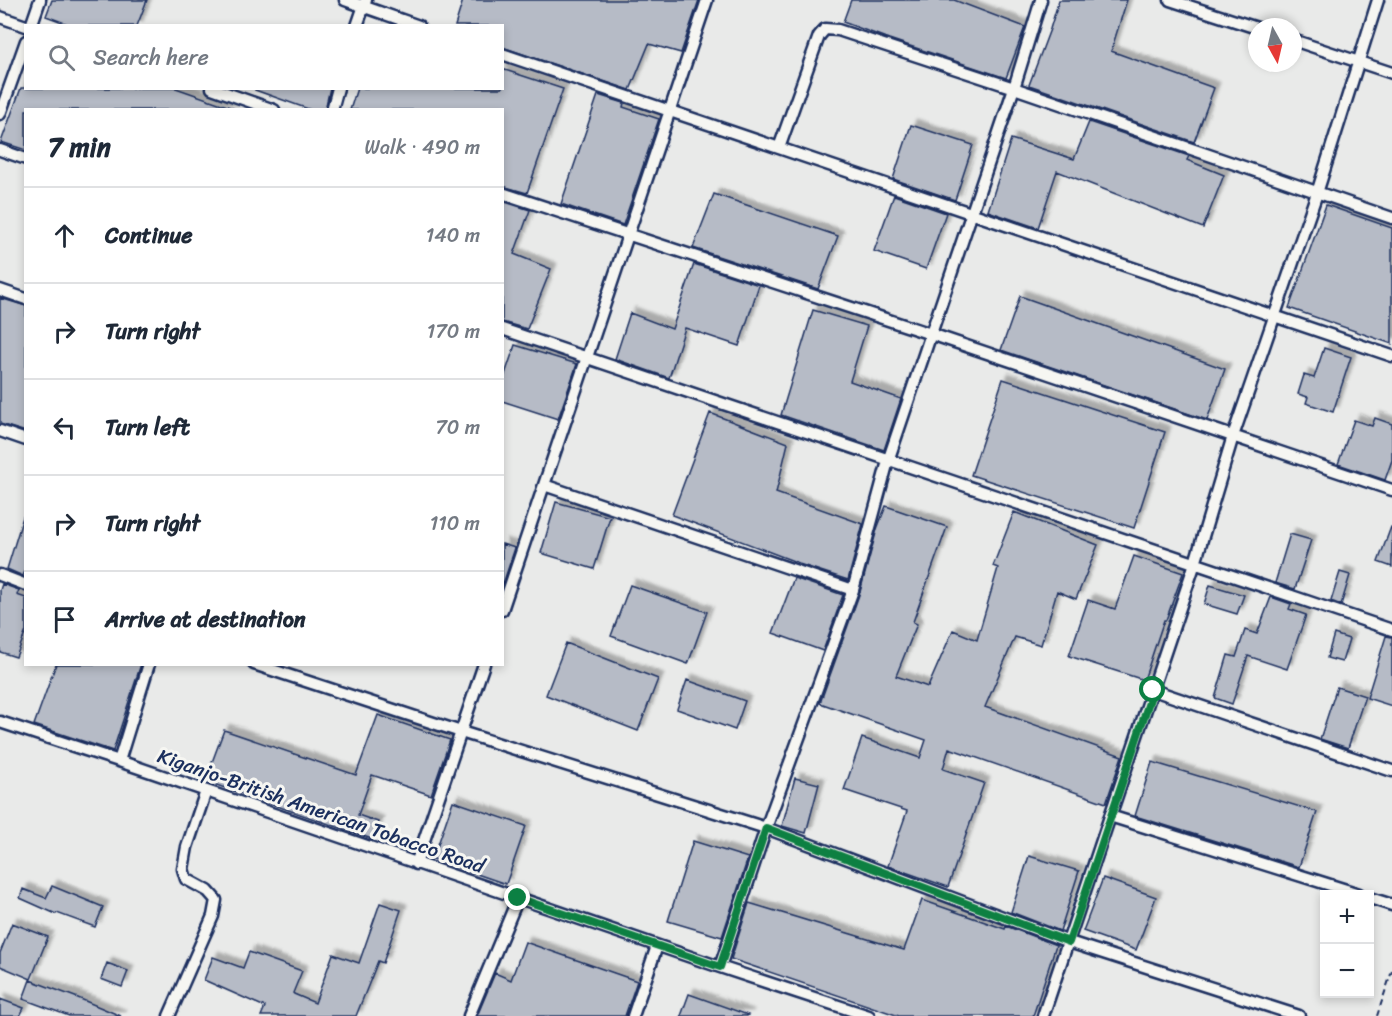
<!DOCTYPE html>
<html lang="en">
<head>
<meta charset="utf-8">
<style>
	body { margin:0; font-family:Sriracha,sans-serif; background:#f6f6f7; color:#1f2937 }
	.controls { position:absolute; right:18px; bottom:18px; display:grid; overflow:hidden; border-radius:0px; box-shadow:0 3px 9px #0003 }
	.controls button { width:54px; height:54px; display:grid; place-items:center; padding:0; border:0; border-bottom:2px solid #e0e1e3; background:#fff; color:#1f2937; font:30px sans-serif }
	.compass { position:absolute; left:1248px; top:18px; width:54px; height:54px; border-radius:50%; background:#fff; box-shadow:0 3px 9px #0003; rotate:172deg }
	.stop { position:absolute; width:18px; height:18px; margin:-14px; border:4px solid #0b8043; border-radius:50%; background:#fff }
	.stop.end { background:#0b8043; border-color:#fff; box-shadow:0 2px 6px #0008 }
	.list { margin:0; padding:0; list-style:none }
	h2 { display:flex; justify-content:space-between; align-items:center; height:78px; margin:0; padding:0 24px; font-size:26px }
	h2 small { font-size:20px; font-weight:400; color:#747a83 }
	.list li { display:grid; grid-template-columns:39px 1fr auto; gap:18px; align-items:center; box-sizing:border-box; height:96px; padding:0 24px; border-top:2px solid #e0e1e3 }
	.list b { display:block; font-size:22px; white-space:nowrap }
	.list em { font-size:20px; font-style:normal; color:#747a83 }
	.icon { flex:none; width:33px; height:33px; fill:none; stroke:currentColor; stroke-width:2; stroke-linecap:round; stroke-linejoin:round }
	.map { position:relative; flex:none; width:1392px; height:1016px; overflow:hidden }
	.search { position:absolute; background:#fff; box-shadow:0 3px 9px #0003; left:24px; top:24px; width:480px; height:66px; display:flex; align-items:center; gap:15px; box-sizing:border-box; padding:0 21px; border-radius:0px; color:#747a83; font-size:22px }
	.panel { position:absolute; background:#fff; box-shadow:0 3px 9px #0003; left:24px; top:108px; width:480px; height:558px; border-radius:0px }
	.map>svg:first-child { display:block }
	.building { fill:#b6bbc6; stroke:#1b2f5e; stroke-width:1.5; filter:url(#shadow) }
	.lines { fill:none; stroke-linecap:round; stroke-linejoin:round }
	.street-casing { stroke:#1b2f5e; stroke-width:15 }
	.path { stroke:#1b2f5e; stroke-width:2; stroke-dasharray:6 4.5; stroke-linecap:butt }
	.street { stroke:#f6f6f2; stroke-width:10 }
	.route { stroke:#0b8043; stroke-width:8 }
	.labels { text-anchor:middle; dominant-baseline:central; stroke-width:6; stroke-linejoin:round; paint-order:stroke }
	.street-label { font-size:20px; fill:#1b2f5e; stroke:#f6f6f2 }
</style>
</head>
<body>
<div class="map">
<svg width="1392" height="1016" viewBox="0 0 1392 1016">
	<defs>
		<filter id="shadow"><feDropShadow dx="5.5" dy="-5.5" stdDeviation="1.5" flood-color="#0004"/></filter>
	</defs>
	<rect width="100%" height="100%" fill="#e9eae9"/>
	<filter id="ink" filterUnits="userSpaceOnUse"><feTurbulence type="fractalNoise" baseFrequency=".0167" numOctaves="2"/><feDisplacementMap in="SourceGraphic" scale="12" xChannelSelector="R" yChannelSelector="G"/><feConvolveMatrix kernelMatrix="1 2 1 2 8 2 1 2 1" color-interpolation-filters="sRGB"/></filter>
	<g filter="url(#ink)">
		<path class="building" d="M 52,0 L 147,0 L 137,26 L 73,26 L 46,16 Z
			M 463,0 L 699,0 L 681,53 L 649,44 L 630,90 L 502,47 L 502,26 L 455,26 Z
			M 851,0 L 954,0 L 1025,27 L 1006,78 L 889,39 L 843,22 Z
			M 1059,0 L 1127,0 L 1111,51 L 1214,88 L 1194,142 L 1029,85 L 1050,29 Z
			M 502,69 L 563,89 L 527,193 L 502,186 L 502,110 L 350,110 L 357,88 L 502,88 Z
			M 21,88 L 176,88 L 233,108 L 233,110 L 26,110 L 26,150 L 1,142 Z
			M 256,88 L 330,88 L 325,110 L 311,110 L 255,90 Z
			M 598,95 L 624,103 L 623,107 L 659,119 L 623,225 L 561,204 Z
			M 1089,122 L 1189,156 L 1187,160 L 1224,175 L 1203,228 L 1057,171 L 1038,228 L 988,211 L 1011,139 L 1074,159 Z
			M 911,125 L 973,145 L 955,200 L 893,179 Z
			M 714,194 L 838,236 L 818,289 L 693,248 Z
			M 894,195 L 946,213 L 926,269 L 874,251 Z
			M 502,201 L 530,210 L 514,254 L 551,269 L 527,329 L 502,322 Z
			M 1326,205 L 1392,228 L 1392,344 L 1289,308 Z
			M 694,264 L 759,285 L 739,346 L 685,328 L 669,378 L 615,359 L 630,313 L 672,329 Z
			M 1020,296 L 1225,369 L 1207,420 L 1001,350 Z
			M 0,298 L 26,306 L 26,432 L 0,424 Z
			M 813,310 L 867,326 L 850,381 L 901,399 L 884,450 L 781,415 Z
			M 515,345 L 577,364 L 558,419 L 502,401 L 502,383 Z
			M 1324,348 L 1351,357 L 1333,412 L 1306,403 L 1308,397 L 1298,394 L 1304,375 L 1314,378 Z
			M 1003,379 L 1165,432 L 1134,528 L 971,475 Z
			M 710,413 L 788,443 L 776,493 L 863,524 L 848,580 L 799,564 L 799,563 L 672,515 Z
			M 1375,418 L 1392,424 L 1392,460 L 1385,480 L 1338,464 L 1354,420 L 1372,426 Z
			M 556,502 L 610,517 L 594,569 L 541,553 Z
			M 886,506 L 947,527 L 913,622 L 917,624 L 896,676 L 928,687 L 953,630 L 977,640 L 998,568 L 993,566 L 1014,512 L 1098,545 L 1076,599 L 1057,591 L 1041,645 L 1015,637 L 985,707 L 1122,756 L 1106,803 L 949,748 L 943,769 L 984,783 L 948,887 L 888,866 L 907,811 L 844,790 L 862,738 L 920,758 L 926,740 L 820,703 L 860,592 L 877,529 Z
			M 23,517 L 26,518 L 26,569 L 23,576 L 7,569 Z
			M 1391,527 L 1392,527 L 1392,567 L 1378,562 Z
			M 1290,534 L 1311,540 L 1295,589 L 1275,583 Z
			M 502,544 L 515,548 L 503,584 L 502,584 Z
			M 1134,556 L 1183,573 L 1166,620 L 1164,620 L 1144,680 L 1069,656 L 1088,600 L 1115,609 Z
			M 1340,572 L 1350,575 L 1341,605 L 1331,601 Z
			M 794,578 L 843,595 L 823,651 L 773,633 Z
			M 2,584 L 19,590 L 17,595 L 26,598 L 26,631 L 16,657 L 0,652 L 0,590 Z
			M 630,585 L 707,612 L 688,664 L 611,636 Z
			M 1210,585 L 1244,595 L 1237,614 L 1204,604 Z
			M 1271,597 L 1291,604 L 1289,609 L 1306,615 L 1287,669 L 1248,656 L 1232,704 L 1215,698 L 1228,655 L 1236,657 L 1245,630 L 1257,634 Z
			M 1334,634 L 1349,639 L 1342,662 L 1327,658 Z
			M 1386,636 L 1392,637 L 1392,706 L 1367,698 Z
			M 566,643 L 658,679 L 638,731 L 546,695 Z
			M 56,664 L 141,664 L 113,751 L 34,725 Z
			M 687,680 L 745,701 L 735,730 L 677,709 Z
			M 1337,687 L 1365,696 L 1348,748 L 1320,739 Z
			M 378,715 L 450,740 L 431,795 L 372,775 L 358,815 L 378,822 L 372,839 L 205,781 L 224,730 L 356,775 Z
			M 1152,762 L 1317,812 L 1299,867 L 1135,816 Z
			M 795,778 L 819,784 L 806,833 L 782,826 Z
			M 453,801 L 526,826 L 506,884 L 433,859 Z
			M 693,841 L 748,858 L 722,937 L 668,921 Z
			M 1029,856 L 1079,871 L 1060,931 L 1011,912 Z
			M 1103,878 L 1156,897 L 1136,950 L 1083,931 Z
			M 52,886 L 103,907 L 95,927 L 57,913 L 56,914 L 20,898 L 23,889 L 46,898 Z
			M 922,900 L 1005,929 L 1006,926 L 1056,945 L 1033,1016 L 899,1016 L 731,959 L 749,903 L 904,950 Z
			M 380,903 L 401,910 L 383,963 L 378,961 L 356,1016 L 261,1016 L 265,1007 L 204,980 L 213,957 L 243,968 L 249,952 L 302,971 L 293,993 L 294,994 L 315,1003 L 333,954 L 359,963 Z
			M 12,923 L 48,937 L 31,979 L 0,966 L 0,953 Z
			M 525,942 L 637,981 L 625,1016 L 477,1016 L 495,973 L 511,980 Z
			M 107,963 L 128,971 L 122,987 L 101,979 Z
			M 30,980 L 78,998 L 121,1016 L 69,1016 L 23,999 Z
			M 689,994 L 748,1015 L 747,1016 L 681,1016 Z
			M 0,999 L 24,1008 L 20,1016 L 0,1016 Z"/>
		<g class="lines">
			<g class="street-casing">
				<path id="street" d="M 345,0 L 419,26
					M 1170,0 L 1257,28
					M 0,17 L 26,26
					M 31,26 L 40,0
					M 357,26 L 366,0
					M 1293,40 L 1392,73
					M 502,54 L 1392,356
					M 212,88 L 274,110
					M 332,110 L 338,88
					M 0,114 L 26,41
					M 779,148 L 819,36 L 825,29 L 838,30 L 1014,88 L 1392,218
					M 0,150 L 26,159
					M 502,193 L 931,334 L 1392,490
					M 0,290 L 26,299
					M 502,329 L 1392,630
					M 0,431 L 26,440
					M 544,485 L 853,590
					M 0,575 L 26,585
					M 502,610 L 707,0
					M 254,664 L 461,732 L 766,828 L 1069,942 L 1299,1016
					M 1153,690 L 1392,771
					M 0,722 L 119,761 L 720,967 L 869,1016
					M 119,761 L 149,664
					M 1110,816 L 1359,894
					M 416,864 L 484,664
					M 1370,898 L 1392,905
					M 720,967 L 766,828 L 853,590 L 888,461 L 1014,88 L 1041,0
					M 169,1016 L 213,916 L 216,900 L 208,891 L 186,879 L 183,869 L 187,847 L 206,791
					M 469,1016 L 518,898
					M 633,1016 L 657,946
					M 1043,1016 L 1195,563 L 1233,436 L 1317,193 L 1378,0"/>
			</g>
			<path class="path" d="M 1377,1016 L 1392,971"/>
			<use href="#street" class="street"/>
		</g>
	</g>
	<g class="lines" filter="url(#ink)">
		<path class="route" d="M 518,898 L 720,967 L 766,828 L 1069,942 L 1153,690"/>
	</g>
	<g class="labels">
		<g class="street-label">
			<text transform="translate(321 811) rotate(19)">Kiganjo-British American Tobacco Road</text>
		</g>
	</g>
</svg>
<div class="controls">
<button>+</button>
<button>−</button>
</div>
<svg class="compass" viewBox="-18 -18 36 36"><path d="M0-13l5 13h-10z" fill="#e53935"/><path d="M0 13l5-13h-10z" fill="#747a83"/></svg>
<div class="stop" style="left:1153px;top:690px"></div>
<div class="stop end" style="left:518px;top:898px"></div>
<div class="search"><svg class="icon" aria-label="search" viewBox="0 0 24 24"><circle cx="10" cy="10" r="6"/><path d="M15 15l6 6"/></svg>Search here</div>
<section class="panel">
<h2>7 min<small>Walk · 490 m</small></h2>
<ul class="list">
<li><svg class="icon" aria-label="ahead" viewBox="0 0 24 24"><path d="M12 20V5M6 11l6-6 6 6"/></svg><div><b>Continue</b></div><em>140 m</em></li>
<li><svg class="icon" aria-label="right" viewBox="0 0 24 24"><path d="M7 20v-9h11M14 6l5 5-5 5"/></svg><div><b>Turn right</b></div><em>170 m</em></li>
<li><svg class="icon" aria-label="left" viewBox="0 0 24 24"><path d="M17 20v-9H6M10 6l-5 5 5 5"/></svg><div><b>Turn left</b></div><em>70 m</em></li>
<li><svg class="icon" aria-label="right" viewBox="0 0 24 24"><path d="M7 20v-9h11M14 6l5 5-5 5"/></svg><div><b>Turn right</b></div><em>110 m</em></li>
<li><svg class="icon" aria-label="arrive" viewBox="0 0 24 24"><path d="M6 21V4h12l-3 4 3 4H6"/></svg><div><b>Arrive at destination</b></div></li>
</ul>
</section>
</div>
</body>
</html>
